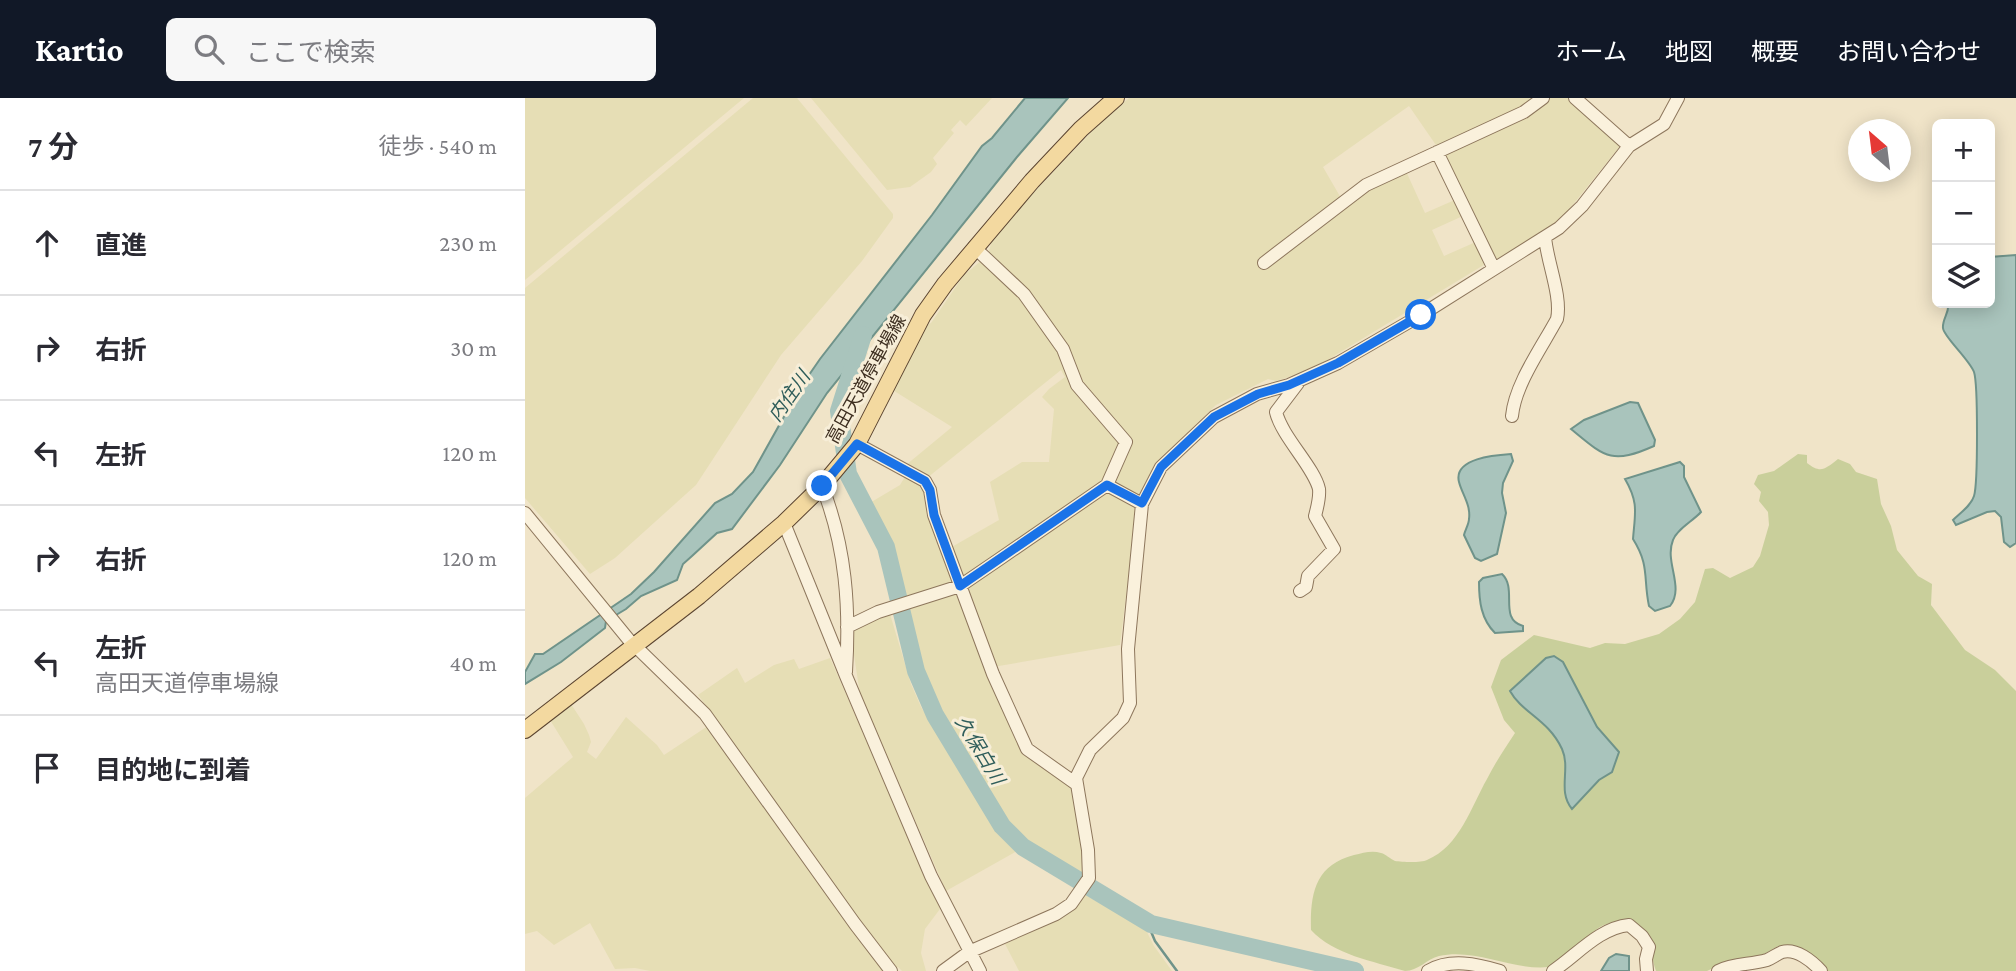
<!DOCTYPE html>
<html lang="ja">
<head>
<meta charset="utf-8">
<style>
	body { margin:0; font-family:"Crimson Pro","Noto Sans JP",serif; background:#f7f7f7; color:#2b2b33 }
	.controls { position:absolute; right:21px; top:21px; display:grid; overflow:hidden; border-radius:10px; box-shadow:0 4px 18px #0003 }
	.controls button { width:63px; height:63px; display:grid; place-items:center; padding:0; border:0; border-bottom:2px solid #e1e1e2; background:#fff; color:#2b2b33; font:35px sans-serif }
	.compass { position:absolute; left:1323px; top:21px; width:63px; height:63px; border-radius:50%; background:#fff; box-shadow:0 4px 18px #0003; rotate:332deg }
	.stop { position:absolute; width:21px; height:21px; margin:-16px; border:5px solid #1a73e8; border-radius:50%; background:#fff }
	.stop.end { background:#1a73e8; border-color:#fff; box-shadow:0 2px 7px #0008 }
	.list { margin:0; padding:0; list-style:none }
	h2 { display:flex; justify-content:space-between; align-items:center; height:91px; margin:0; padding:0 28px; font-size:30px }
	h2 small { font-size:23px; font-weight:400; color:#7c7c81 }
	.list li { display:grid; grid-template-columns:46px 1fr auto; gap:21px; align-items:center; box-sizing:border-box; height:105px; padding:0 28px; border-top:2px solid #e1e1e2 }
	.list b { display:block; font-size:26px; white-space:nowrap }
	.list p { margin:0; font-size:23px; white-space:nowrap; color:#7c7c81 }
	.list em { font-size:23px; font-style:normal; color:#7c7c81 }
	.icon { flex:none; width:38px; height:38px; fill:none; stroke:currentColor; stroke-width:2; stroke-linecap:round; stroke-linejoin:round }
	.map { position:relative; flex:none; width:1491px; height:873px; overflow:hidden }
	header { display:flex; align-items:center; gap:42px; box-sizing:border-box; height:98px; padding:0 35px; background:#111827; color:#fff }
	header strong { font-size:33px }
	nav { display:flex; gap:38px; margin-inline-start:auto; font-size:24px }
	.search { width:490px; height:63px; background:#f7f7f7; display:flex; align-items:center; gap:18px; box-sizing:border-box; padding:0 24px; border-radius:10px; color:#7c7c81; font-size:26px }
	main { display:flex }
	aside { flex:1; background:#fff }
	.map>svg:first-child { display:block }
	.farmland { fill:#e6deb5 }
	.green { fill:#c9cf9b }
	.water { fill:#a9c4bc; stroke:#6f938a; stroke-width:2 }
	.lines { fill:none; stroke-linecap:round; stroke-linejoin:round }
	.stream { stroke:#6f938a; stroke-width:2.5 }
	.river { stroke:#a9c4bc; stroke-width:18 }
	.minor-casing { stroke:#8d765c; stroke-width:14 }
	.major-casing { stroke:#5b4430; stroke-width:18 }
	.minor { stroke:#faf1dc; stroke-width:12 }
	.major { stroke:#f3d9a0; stroke-width:16 }
	.route { stroke:#1a73e8; stroke-width:9 }
	.labels { text-anchor:middle; dominant-baseline:central; stroke-width:6; stroke-linejoin:round; paint-order:stroke }
	.street-label { font-size:18px; fill:#3d2e20; stroke:#f7eed8 }
	.water-label { font-size:19px; font-style:italic; fill:#2f5d5a; stroke:#f7eed8 }
</style>
</head>
<body>
<header>
<strong>Kartio</strong>
<div class="search"><svg class="icon" aria-label="search" viewBox="0 0 24 24"><circle cx="10" cy="10" r="6"/><path d="M15 15l6 6"/></svg>ここで検索</div>
<nav><a>ホーム</a><a>地図</a><a>概要</a><a>お問い合わせ</a></nav>
</header>
<main>
<aside>
<h2>7 分<small>徒歩 · 540 m</small></h2>
<ul class="list">
<li><svg class="icon" aria-label="ahead" viewBox="0 0 24 24"><path d="M12 20V5M6 11l6-6 6 6"/></svg><div><b>直進</b></div><em>230 m</em></li>
<li><svg class="icon" aria-label="right" viewBox="0 0 24 24"><path d="M7 20v-9h11M14 6l5 5-5 5"/></svg><div><b>右折</b></div><em>30 m</em></li>
<li><svg class="icon" aria-label="left" viewBox="0 0 24 24"><path d="M17 20v-9H6M10 6l-5 5 5 5"/></svg><div><b>左折</b></div><em>120 m</em></li>
<li><svg class="icon" aria-label="right" viewBox="0 0 24 24"><path d="M7 20v-9h11M14 6l5 5-5 5"/></svg><div><b>右折</b></div><em>120 m</em></li>
<li><svg class="icon" aria-label="left" viewBox="0 0 24 24"><path d="M17 20v-9H6M10 6l-5 5 5 5"/></svg><div><b>左折</b><p>高田天道停車場線</p></div><em>40 m</em></li>
<li><svg class="icon" aria-label="arrive" viewBox="0 0 24 24"><path d="M6 21V4h12l-3 4 3 4H6"/></svg><div><b>目的地に到着</b></div></li>
</ul>
</aside>
<div class="map">
<svg width="1491" height="873" viewBox="0 0 1491 873">
	<rect width="100%" height="100%" fill="#f0e4c8"/>
	<path class="farmland" d="M 0,0 L 219,0 L 0,182 Z
		M 228,0 L 272,0 L 368,116 L 368,120 L 337,163 L 256,257 L 171,387 L 90,460 L 65,476 L 0,400 L 0,190 Z
		M 286,0 L 467,0 L 441,28 L 435,22 L 426,32 L 429,35 L 408,60 L 412,66 L 406,74 L 385,89 L 362,92 Z
		M 604,0 L 1013,0 L 913,50 L 884,8 L 798,69 L 820,107 L 880,71 L 900,115 L 932,101 L 940,117 L 907,132 L 919,158 L 953,143 L 962,165 L 786,272 L 751,283 L 743,281 L 691,307 L 630,366 L 613,399 L 595,547 L 468,569 L 425,450 L 474,422 L 465,384 L 497,364 L 524,364 L 529,311 L 517,299 L 524,291 L 540,279 L 536,272 L 402,380 L 381,367 L 427,329 L 366,291 L 397,229 L 406,225 L 439,177 L 463,157 L 468,137 L 575,25 Z
		M 1022,0 L 1047,0 L 1095,48 L 1042,114 L 1024,131 L 968,163 L 916,55 Z
		M 381,377 L 397,385 L 498,653 L 547,687 L 559,753 L 559,776 L 502,742 L 484,725 L 418,616 L 404,588 L 391,551 L 364,446 L 343,406 L 375,387 Z
		M 365,516 L 386,586 L 396,609 L 470,731 L 492,753 L 421,793 L 335,596 L 325,531 Z
		M 305,560 L 415,811 L 400,831 L 396,855 L 401,873 L 377,873 L 373,869 L 367,873 L 125,873 L 110,870 L 90,871 L 65,825 L 29,847 L 12,833 L 0,836 L 0,700 L 48,659 L 25,622 L 46,606 L 59,626 L 64,637 L 66,644 L 62,654 L 71,661 L 101,619 L 132,647 L 139,657 L 192,622 L 173,597 L 212,570 L 220,585 L 249,567 L 269,561 L 274,571 Z
		M 560,797 L 620,830 L 629,848 L 647,873 L 494,873 L 480,846 L 541,817 Z"/>
	<path class="green" d="M 1273,356 L 1282,357 L 1282,365 C 1296,376 1300,371 1313,361 L 1325,366 L 1331,374 L 1352,381 L 1356,406 L 1366,428 L 1372,452 L 1393,478 L 1407,486 L 1406,507 L 1440,552 L 1470,572 L 1491,593 L 1491,873 L 1302,873 L 1293,863 L 1267,848 L 1253,848 L 1234,859 L 1203,863 L 1182,873 L 1131,873 C 1122,847 1136,840 1106,822 C 1096,823 1083,824 1075,829 C 1057,841 1044,861 1024,869 C 988,873 952,850 914,858 C 902,861 893,873 880,873 C 848,863 809,857 786,832 C 785,796 790,767 829,757 C 838,755 847,752 856,755 C 861,756 865,761 870,763 C 877,764 896,765 902,762 C 935,748 946,709 962,681 C 970,665 980,650 990,635 L 979,622 L 966,589 L 976,562 L 1009,537 L 1065,550 L 1080,545 L 1100,546 L 1134,536 L 1155,521 L 1170,504 L 1180,471 L 1188,470 L 1205,480 L 1228,469 L 1235,458 L 1244,427 L 1243,414 L 1234,403 L 1236,394 L 1229,386 L 1233,377 L 1249,373 Z"/>
	<path class="water" d="M 500,0 L 543,0 L 492,59 L 302,295 L 255,367 L 207,431 L 192,435 L 167,458 L 158,466 L 152,482 L 116,498 L 101,511 L 81,523 L 80,530 L 36,564 L 0,586 L 0,574 L 10,556 L 18,556 L 106,496 L 129,474 L 190,405 L 207,396 L 228,374 L 275,290 L 295,261 L 407,117 L 457,48 L 467,40 Z
		M 1491,157 L 1491,445 L 1485,449 L 1479,444 L 1476,419 L 1470,413 L 1462,414 L 1431,427 L 1428,422 C 1435,415 1446,408 1449,398 C 1453,385 1453,286 1449,274 C 1444,261 1418,238 1418,230 C 1417,221 1425,214 1423,205 L 1465,205 L 1465,159 Z
		M 1105,304 L 1113,305 L 1130,342 L 1129,348 C 1086,367 1080,359 1046,331 L 1059,322 Z
		M 986,356 L 988,363 L 978,385 L 977,395 L 981,415 L 972,456 L 956,463 L 950,460 L 939,437 C 940,432 944,426 944,421 C 946,407 937,396 934,384 C 928,360 971,357 986,356 Z
		M 1155,364 L 1159,368 L 1159,379 L 1176,414 C 1168,423 1152,431 1148,442 C 1139,464 1160,489 1145,508 L 1130,513 L 1124,508 C 1118,480 1125,468 1108,441 C 1110,415 1114,405 1100,381 Z
		M 977,476 C 993,491 973,521 998,528 L 998,533 L 970,535 C 956,521 954,503 954,484 L 958,480 Z
		M 1029,558 L 1038,564 L 1072,629 L 1094,654 L 1087,674 L 1074,682 L 1047,711 C 1032,693 1046,671 1037,651 C 1023,621 997,615 985,593 L 1021,560 Z
		M 1091,856 L 1104,858 L 1104,873 L 1076,873 L 1084,860 Z"/>
	<g class="lines">
		<path class="stream" d="M 622,824 L 630,843 L 652,873"/>
		<path class="river" d="M 338,237 L 314,313 L 323,376 L 361,449 L 391,573 L 410,617 L 477,728 L 498,749 L 626,826 L 830,873"/>
		<g class="minor-casing">
			<path id="minor" d="M 1050,0 L 1104,48
				M 912,54 L 969,171
				M 739,165 L 841,87 L 999,14 L 1018,0
				M 773,285 L 751,314 C 757,339 789,369 794,391 C 795,400 792,410 790,418 L 809,451 L 783,478 L 781,489 L 775,493
				M 987,318 C 990,286 1017,249 1032,221 C 1037,198 1022,164 1020,139
				M 332,346 L 400,383 L 405,392 L 409,417 L 468,576 L 502,651 L 550,685
				M 582,387 L 617,406
				M 297,388 C 321,449 325,509 321,574
				M 0,415 L 104,542 L 180,616 L 330,826 L 366,873
				M 259,425 L 321,578 L 406,778 L 455,873
				M 322,529 L 353,514 L 435,488 L 476,460 L 582,387 L 601,344 L 552,287 L 538,251 L 499,196 L 449,149
				M 418,873 L 444,854 L 531,816 L 546,806 L 564,780 L 563,752 L 551,680 L 565,652 L 598,620 L 605,605 L 603,551 L 617,406 L 636,369 L 689,319 L 732,296 L 764,287 L 813,265 L 896,217 L 1034,130 L 1057,108 L 1104,48 L 1139,26 L 1153,0
				M 903,873 C 925,860 952,866 975,873
				M 1028,873 C 1052,857 1074,830 1104,827 L 1117,838 L 1124,849 L 1121,861 L 1122,873
				M 1193,873 C 1209,865 1225,867 1242,862 C 1247,860 1252,856 1257,854 C 1271,850 1287,863 1296,873"/>
		</g>
		<g class="major-casing">
			<path id="major" d="M 0,632 L 174,498 L 259,425 L 297,388 L 332,346 L 398,217 L 420,186 L 507,83 L 556,31 L 591,0"/>
		</g>
		<use href="#minor" class="minor"/>
		<use href="#major" class="major"/>
	</g>
	<g class="lines">
		<path class="route" d="M 297,388 L 332,346 L 400,383 L 405,392 L 409,417 L 435,488 L 582,387 L 617,405 L 636,369 L 689,319 L 733,296 L 764,287 L 813,265 L 896,217"/>
	</g>
	<g class="labels">
		<g class="street-label">
			<text transform="translate(341 281) rotate(-61)">高田天道停車場線</text>
		</g>
		<g class="water-label">
			<text transform="translate(264 298) rotate(-55)">内住川</text>
			<text transform="translate(455 652) rotate(59)">久保白川</text>
		</g>
	</g>
</svg>
<div class="controls">
<button>+</button>
<button>−</button>
<button><svg class="icon" aria-label="layers" viewBox="0 0 24 24"><path d="M12 4l9 5-9 5-9-5zM3 14l9 5 9-5"/></svg></button>
</div>
<svg class="compass" viewBox="-18 -18 36 36"><path d="M0-13l5 13h-10z" fill="#e53935"/><path d="M0 13l5-13h-10z" fill="#7c7c81"/></svg>
<div class="stop" style="left:896px;top:217px"></div>
<div class="stop end" style="left:297px;top:388px"></div>
</div>
</main>
</body>
</html>
